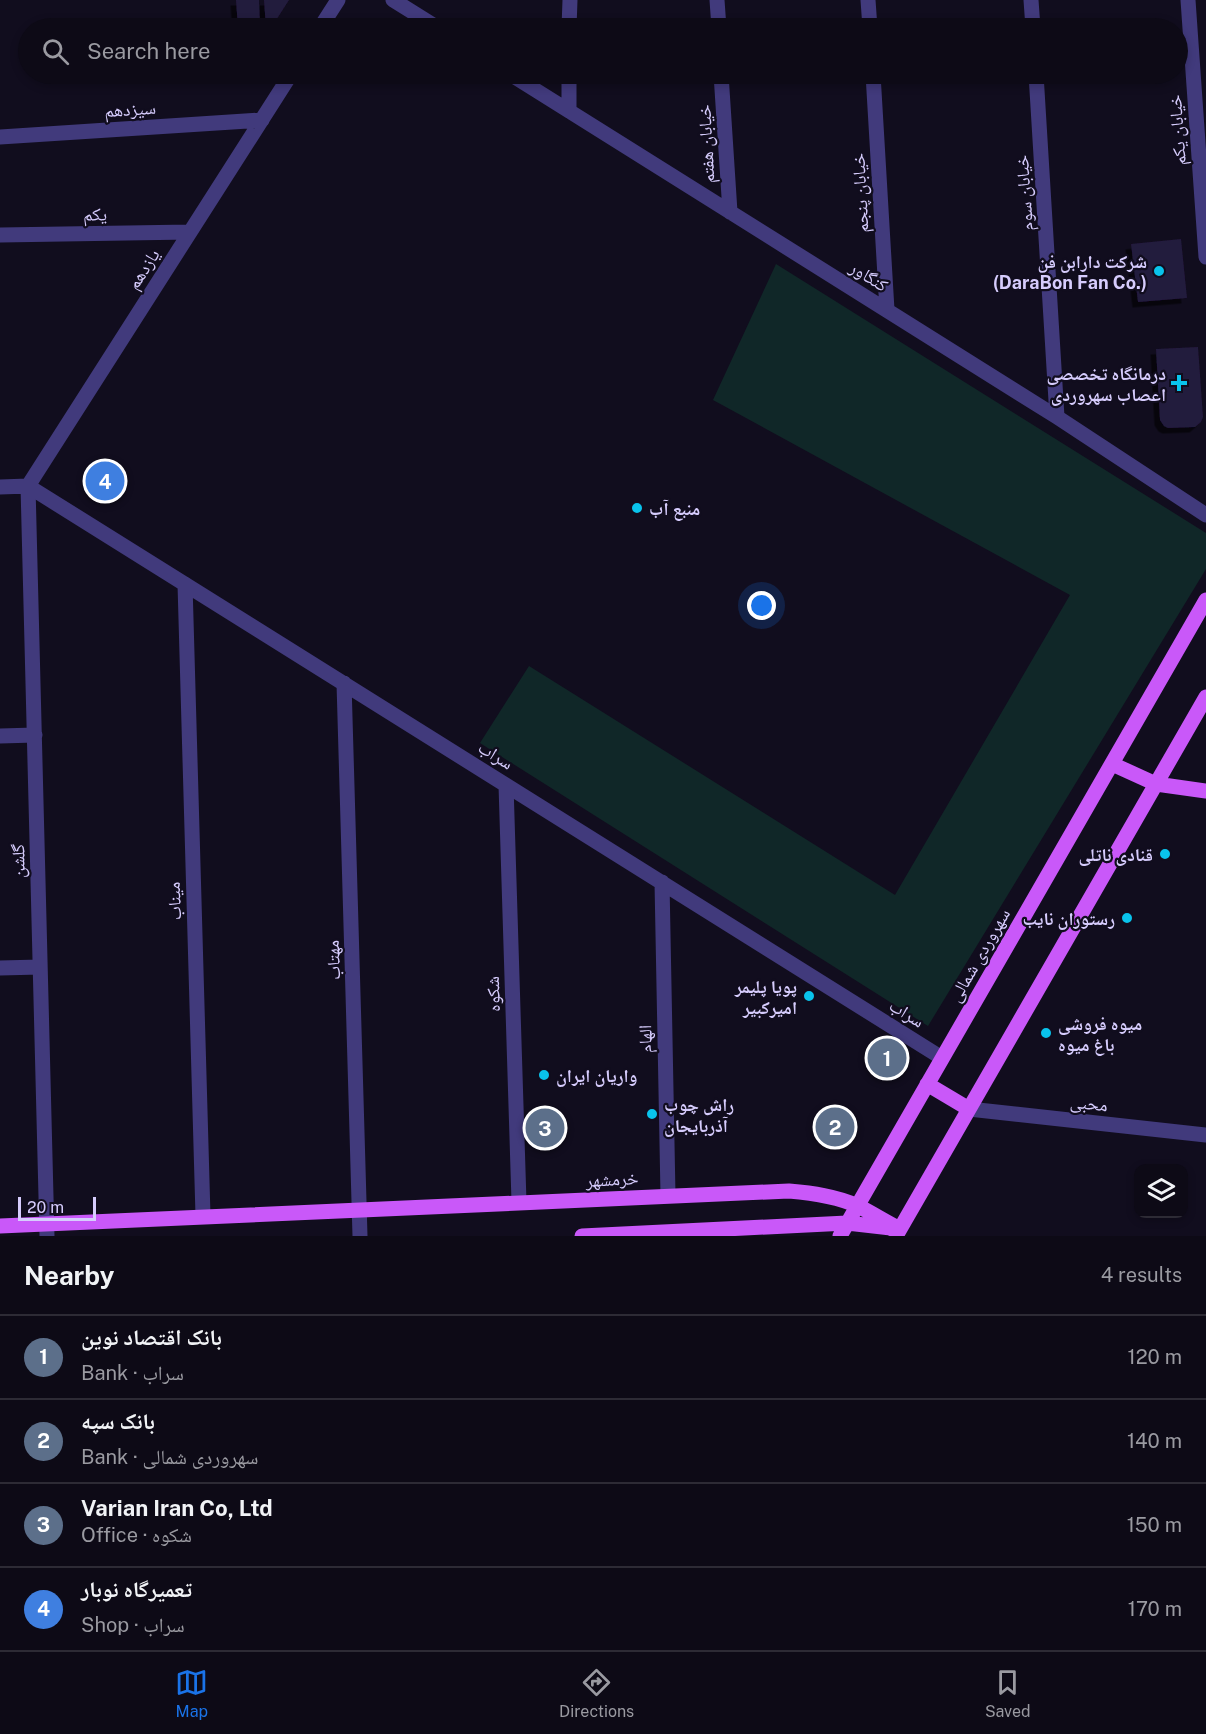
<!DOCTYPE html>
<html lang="en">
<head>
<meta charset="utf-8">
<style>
	body { margin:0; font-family:"Public Sans","Noto Naskh Arabic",sans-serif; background:#16131f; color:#f1f3f6 }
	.controls { position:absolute; right:18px; bottom:18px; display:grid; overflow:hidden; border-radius:12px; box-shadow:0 3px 9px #0003 }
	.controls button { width:54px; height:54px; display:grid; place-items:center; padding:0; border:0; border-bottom:2px solid #2d2b35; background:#0d0a16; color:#f1f3f6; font:30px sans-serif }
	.scale { position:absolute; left:18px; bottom:15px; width:78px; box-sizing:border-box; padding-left:6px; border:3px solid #d6ccfd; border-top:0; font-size:16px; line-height:21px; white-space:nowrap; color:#d6ccfd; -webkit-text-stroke:4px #110d1e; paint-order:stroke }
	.you { position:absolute; left:762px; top:606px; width:21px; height:21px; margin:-15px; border:4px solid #fff; border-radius:50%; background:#1a73e8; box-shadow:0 0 0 9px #1a73e833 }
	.badge { display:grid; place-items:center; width:39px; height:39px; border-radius:50%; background:#1a73e8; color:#fff; font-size:20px; font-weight:700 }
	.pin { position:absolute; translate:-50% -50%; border:3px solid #fff; box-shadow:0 2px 6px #0006 }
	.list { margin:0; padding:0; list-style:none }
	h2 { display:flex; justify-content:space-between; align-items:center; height:78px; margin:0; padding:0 24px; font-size:26px }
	h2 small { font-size:20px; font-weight:400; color:#9a9aa1 }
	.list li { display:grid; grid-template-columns:39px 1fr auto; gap:18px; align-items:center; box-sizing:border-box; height:84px; padding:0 24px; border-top:2px solid #2d2b35 }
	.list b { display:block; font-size:22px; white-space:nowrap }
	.list p { margin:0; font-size:20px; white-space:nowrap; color:#9a9aa1 }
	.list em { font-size:20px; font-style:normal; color:#9a9aa1 }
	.icon { flex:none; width:33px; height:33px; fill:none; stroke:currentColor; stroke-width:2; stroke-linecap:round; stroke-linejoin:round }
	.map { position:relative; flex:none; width:1206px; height:1236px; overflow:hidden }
	.search { position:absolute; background:#0d0a16; box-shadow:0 3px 9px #0003; left:18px; right:18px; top:18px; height:66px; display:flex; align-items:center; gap:15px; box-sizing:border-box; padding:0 21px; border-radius:33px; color:#9a9aa1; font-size:22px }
	.sheet { height:414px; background:#0d0a16 }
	nav { display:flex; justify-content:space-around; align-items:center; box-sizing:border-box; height:84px; border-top:2px solid #2d2b35; background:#0d0a16; font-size:16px; color:#9a9aa1 }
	nav a { display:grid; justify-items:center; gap:3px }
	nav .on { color:#1a73e8 }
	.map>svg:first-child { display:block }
	.green { fill:#102728 }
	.building { fill:#241a3e; filter:url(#shadow) }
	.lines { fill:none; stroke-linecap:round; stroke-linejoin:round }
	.minor { stroke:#413a7c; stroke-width:15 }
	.major { stroke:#c958f9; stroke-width:15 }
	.poi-dot { fill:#09c3ec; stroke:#110d1e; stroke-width:2 }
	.labels { text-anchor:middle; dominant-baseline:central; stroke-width:4.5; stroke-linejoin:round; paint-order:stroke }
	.street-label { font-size:18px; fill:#d6ccfd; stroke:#110d1e }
	.poi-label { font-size:18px; font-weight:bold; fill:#d6ccfd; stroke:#110d1e; text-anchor:end }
</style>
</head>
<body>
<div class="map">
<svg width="1206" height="1236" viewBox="0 0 1206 1236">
	<defs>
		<filter id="shadow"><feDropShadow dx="-5.5" dy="5.5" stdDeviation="0" flood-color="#0009"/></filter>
	</defs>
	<rect width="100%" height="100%" fill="#110d1e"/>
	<path class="green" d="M 776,264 L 1206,533 L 1206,569 L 928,1026 L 480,743 L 529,666 L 895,895 L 1070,595 L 713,400 Z"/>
	<path class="building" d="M 236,0 L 259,0 L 260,28 L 238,28 Z
		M 264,0 L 289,0 L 271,28 L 266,28 Z
		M 1181,239 L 1187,298 L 1138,302 L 1131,244 Z
		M 1198,347 L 1203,417 L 1201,422 L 1195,427 L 1168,428 L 1164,426 L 1160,420 L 1156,349 Z"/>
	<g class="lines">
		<path class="minor" d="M 393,0 L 438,28
			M 717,0 L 719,28
			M 868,0 L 870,28
			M 1031,0 L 1033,28
			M 1188,0 L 1206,257
			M 320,28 L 338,0
			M 569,28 L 570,0
			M 510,74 L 1057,417 L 1206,515
			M 721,74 L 730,212
			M 873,74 L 887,310
			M 1036,74 L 1057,417
			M 569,111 L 569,74
			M 0,137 L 262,120
			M 0,235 L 190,232
			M 28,486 L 942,1058
			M 28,486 L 47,1236
			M 28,486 L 291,74
			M 0,487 L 28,486
			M 185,584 L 203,1216
			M 344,683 L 360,1236
			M 0,736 L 35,735
			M 506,785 L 519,1202
			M 662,882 L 668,1195
			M 0,968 L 40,967
			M 969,1109 L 1206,1135"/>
		<path class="major" d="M 1112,764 L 1156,784 L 1206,791
			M 927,1084 L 969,1109
			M 0,1226 L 789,1191 C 812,1193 836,1196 858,1206 C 872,1213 886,1222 900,1229
			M 582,1236 L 847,1223 L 891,1228
			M 840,1236 L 1206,600
			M 896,1236 L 1206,697"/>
	</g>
	<g class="poi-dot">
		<circle cx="1159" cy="271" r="6"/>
		<path d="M1176 374h6v6h6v6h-6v6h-6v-6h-6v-6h6z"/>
		<circle cx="637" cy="508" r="6"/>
		<circle cx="1165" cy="854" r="6"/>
		<circle cx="1127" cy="918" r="6"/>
		<circle cx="809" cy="996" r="6"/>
		<circle cx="1046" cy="1033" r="6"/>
		<circle cx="544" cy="1075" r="6"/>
		<circle cx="652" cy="1114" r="6"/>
	</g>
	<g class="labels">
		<g class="street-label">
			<text transform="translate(130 109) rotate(-4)">سیزدهم</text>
			<text transform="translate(1177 130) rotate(-94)">خیابان یکم</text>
			<text transform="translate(706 144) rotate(-93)">خیابان هفتم</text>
			<text transform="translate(860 193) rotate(-93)">خیابان پنجم</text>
			<text transform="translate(1024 193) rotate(-94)">خیابان سوم</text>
			<text transform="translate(95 214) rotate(-1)">یکم</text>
			<text transform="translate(143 269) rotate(-57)">یازدهم</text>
			<text transform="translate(869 276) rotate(32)">کنگاور</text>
			<text transform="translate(496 755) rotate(32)">سراب</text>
			<text transform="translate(18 861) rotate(-91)">گلشن</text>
			<text transform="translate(174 901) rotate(-92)">میناب</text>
			<text transform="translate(979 955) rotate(-60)">سهروردی شمالی</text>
			<text transform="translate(333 960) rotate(-92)">مهتاب</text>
			<text transform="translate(493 994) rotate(-92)">شکوه</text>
			<text transform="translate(907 1013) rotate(32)">سراب</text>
			<text transform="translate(645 1039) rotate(-91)">الهام</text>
			<text transform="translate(1089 1103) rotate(6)">محبی</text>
			<text transform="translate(612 1179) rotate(-3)">خرمشهر</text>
		</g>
		<g class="poi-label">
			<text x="1147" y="261">شرکت دارابن فن<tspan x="1147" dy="21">(DaraBon Fan Co.)</tspan></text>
			<text x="1166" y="373">درمانگاه تخصصی<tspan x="1166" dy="21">اعصاب سهروردی</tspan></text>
			<text x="649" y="508" text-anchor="start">منبع آب</text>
			<text x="1153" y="854">قنادی ناتلی</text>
			<text x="1115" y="918">رستوران نایب</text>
			<text x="797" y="986">پویا پلیمر<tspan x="797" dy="21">امیرکبیر</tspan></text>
			<text x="1058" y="1023" text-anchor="start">میوه فروشی<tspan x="1058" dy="21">باغ میوه</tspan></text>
			<text x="556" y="1075" text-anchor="start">واریان ایران</text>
			<text x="664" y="1104" text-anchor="start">راش چوب<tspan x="664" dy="21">آذربایجان</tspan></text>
		</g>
	</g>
</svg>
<div class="controls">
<button><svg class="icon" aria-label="layers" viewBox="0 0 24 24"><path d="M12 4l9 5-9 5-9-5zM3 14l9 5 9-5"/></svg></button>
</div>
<div class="scale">20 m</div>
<div class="you"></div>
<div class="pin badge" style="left:887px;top:1058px;background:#5c6f8a">1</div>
<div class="pin badge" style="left:835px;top:1127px;background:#5c6f8a">2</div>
<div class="pin badge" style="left:545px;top:1128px;background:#5c6f8a">3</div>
<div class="pin badge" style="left:105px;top:481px;background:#3f7fe0">4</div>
<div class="search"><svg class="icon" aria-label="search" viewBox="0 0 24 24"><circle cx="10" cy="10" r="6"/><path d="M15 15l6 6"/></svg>Search here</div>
</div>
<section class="sheet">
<h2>Nearby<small>4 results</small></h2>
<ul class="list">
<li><span class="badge" style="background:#5c6f8a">1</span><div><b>بانک اقتصاد نوین</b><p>Bank · سراب</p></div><em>120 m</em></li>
<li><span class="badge" style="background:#5c6f8a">2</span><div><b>بانک سپه</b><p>Bank · سهروردی شمالی</p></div><em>140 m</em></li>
<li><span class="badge" style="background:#5c6f8a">3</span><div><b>Varian Iran Co, Ltd</b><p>Office · شکوه</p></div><em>150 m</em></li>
<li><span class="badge" style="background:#3f7fe0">4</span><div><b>تعمیرگاه نوبار</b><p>Shop · سراب</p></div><em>170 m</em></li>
</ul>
</section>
<nav>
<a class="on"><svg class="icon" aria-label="map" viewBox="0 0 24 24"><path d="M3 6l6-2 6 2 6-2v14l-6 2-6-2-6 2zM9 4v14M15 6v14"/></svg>Map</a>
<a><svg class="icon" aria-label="directions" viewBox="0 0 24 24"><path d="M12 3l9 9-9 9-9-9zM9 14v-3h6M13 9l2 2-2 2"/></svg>Directions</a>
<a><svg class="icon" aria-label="saved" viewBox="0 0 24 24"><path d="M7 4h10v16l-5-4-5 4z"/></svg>Saved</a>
</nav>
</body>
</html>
